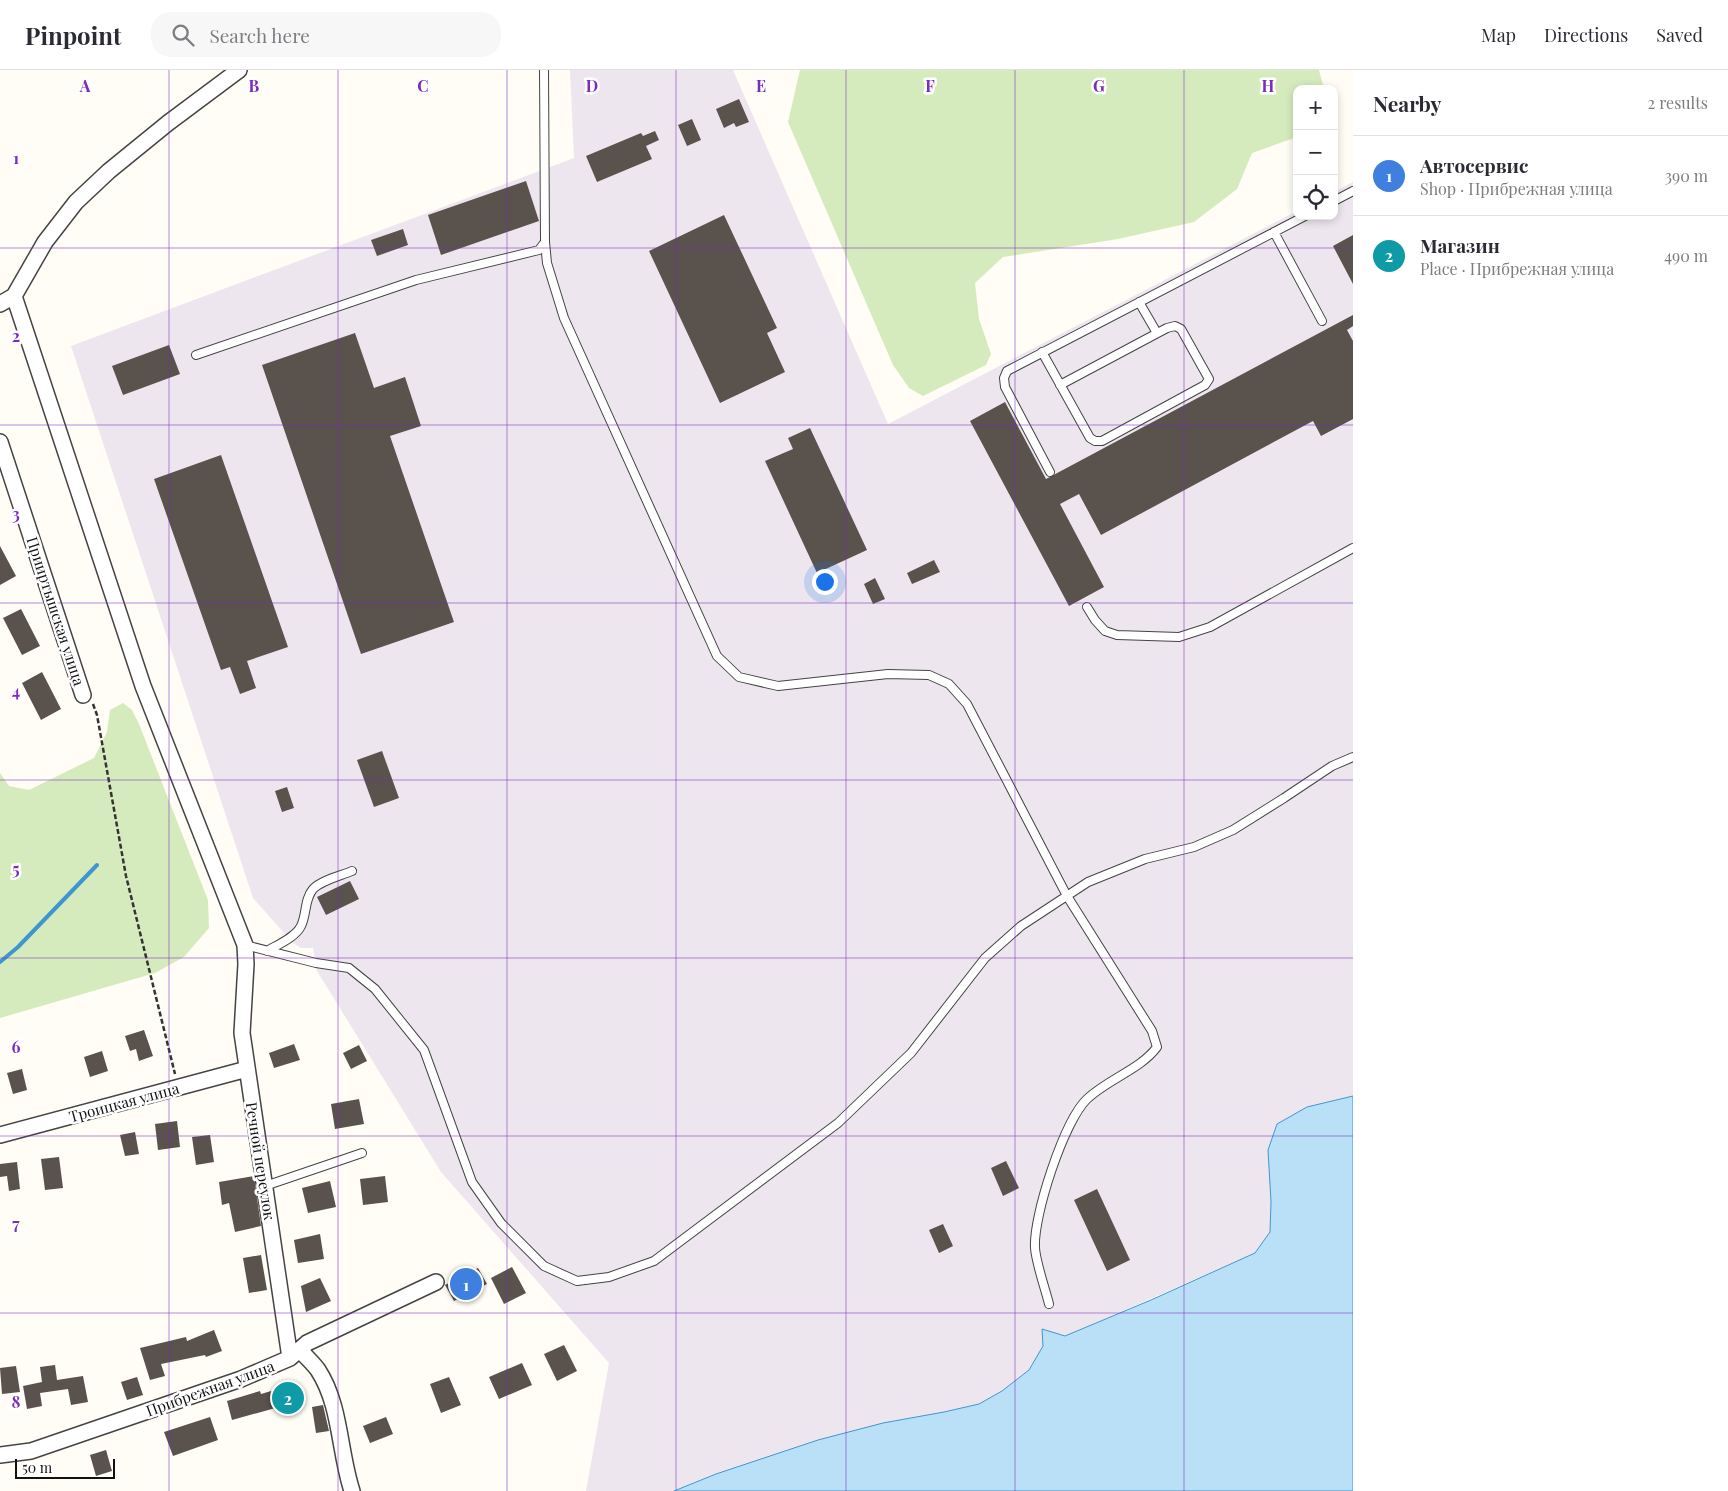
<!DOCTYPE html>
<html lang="en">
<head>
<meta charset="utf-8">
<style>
	body { margin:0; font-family:"Playfair Display",serif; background:#f7f7f7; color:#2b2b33 }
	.controls { position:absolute; right:15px; top:15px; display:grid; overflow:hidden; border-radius:10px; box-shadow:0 2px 8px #0003 }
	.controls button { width:45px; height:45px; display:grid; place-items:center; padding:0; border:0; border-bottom:1px solid #e1e1e2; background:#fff; color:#2b2b33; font:25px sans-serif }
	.scale { position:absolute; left:15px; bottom:12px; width:100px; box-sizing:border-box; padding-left:5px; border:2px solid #111; border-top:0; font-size:14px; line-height:18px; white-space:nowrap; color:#111; -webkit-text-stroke:4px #fff; paint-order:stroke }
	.you { position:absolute; left:824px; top:511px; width:18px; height:18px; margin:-12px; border:4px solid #fff; border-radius:50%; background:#1a73e8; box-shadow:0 0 0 8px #1a73e833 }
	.badge { display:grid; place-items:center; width:32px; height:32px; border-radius:50%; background:#d93025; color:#fff; font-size:16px; font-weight:700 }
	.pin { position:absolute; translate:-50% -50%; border:2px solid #fff; box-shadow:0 1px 5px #0006 }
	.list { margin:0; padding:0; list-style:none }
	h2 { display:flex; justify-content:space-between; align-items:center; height:65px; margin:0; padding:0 20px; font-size:21px }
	h2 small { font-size:16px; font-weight:400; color:#7c7c81 }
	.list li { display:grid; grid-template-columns:32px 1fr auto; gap:15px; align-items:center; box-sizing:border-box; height:80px; padding:0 20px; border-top:1px solid #e1e1e2 }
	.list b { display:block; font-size:19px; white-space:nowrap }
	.list p { margin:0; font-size:16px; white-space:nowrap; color:#7c7c81 }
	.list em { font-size:16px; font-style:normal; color:#7c7c81 }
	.icon { flex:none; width:28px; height:28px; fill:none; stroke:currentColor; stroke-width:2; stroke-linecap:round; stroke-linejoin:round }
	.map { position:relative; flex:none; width:1353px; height:1421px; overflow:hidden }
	header { display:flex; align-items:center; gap:30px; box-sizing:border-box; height:70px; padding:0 25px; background:#fff; border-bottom:1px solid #e1e1e2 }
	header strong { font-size:24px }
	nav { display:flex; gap:28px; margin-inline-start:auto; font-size:18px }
	.search { width:350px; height:45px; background:#f7f7f7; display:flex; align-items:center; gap:12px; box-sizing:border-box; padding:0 18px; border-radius:20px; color:#7c7c81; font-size:19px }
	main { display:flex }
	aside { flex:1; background:#fff }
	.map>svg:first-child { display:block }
	.industrial { fill:#eee6ef }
	.green { fill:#d5ebbd }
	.water { fill:#b9e0f7; stroke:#3f96cf }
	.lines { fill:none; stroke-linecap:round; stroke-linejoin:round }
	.stream { stroke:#3f96cf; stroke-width:4 }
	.building { fill:#5a524d }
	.lane-casing { stroke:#444; stroke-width:10 }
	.street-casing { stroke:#444; stroke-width:18 }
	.path { stroke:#333; stroke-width:2.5; stroke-dasharray:5 2.5; stroke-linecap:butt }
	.lane { stroke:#fff; stroke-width:8 }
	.street { stroke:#fff; stroke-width:15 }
	.grid { fill:none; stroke:#7b2cbf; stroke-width:1; stroke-opacity:0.55 }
	.labels { text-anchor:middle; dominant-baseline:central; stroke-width:5; stroke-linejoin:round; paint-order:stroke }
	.street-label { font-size:15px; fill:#111; stroke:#fff }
	.grid-label { font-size:16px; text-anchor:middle; font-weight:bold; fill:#7b2cbf; stroke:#fff; stroke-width:5; stroke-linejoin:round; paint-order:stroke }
</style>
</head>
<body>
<header>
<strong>Pinpoint</strong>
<div class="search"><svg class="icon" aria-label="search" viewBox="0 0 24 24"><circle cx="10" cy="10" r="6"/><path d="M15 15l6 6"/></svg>Search here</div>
<nav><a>Map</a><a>Directions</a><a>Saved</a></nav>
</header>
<main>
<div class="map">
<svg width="1353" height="1421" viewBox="0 0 1353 1421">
	<rect width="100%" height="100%" fill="#fffdf5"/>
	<path class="industrial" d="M 570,0 L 733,0 L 888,354 L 1297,141 L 1297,146 L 1334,146 L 1334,122 L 1353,112 L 1353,1026 L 1307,1037 L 1271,1132 L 1270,1162 L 1255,1183 L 1043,1276 L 1029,1300 L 1002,1321 L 979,1334 L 818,1370 L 716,1404 L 674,1421 L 586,1421 L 609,1293 L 441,1102 L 317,901 L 313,878 L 301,878 L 293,873 L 253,828 L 71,276 L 574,88 Z"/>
	<path class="green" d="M 800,0 L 1319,0 L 1324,19 L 1297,19 L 1297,67 L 1252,83 L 1237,119 L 1194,152 L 1118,169 L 1003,187 L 975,213 L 979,249 L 991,284 L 986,295 L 923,326 L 909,318 L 893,295 L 788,52 Z
		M 123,633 L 132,640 L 139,654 L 208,830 L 209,858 L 184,887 L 155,903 L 0,948 L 0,703 L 9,716 L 29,720 L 94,688 L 107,662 L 110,640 Z"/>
	<path class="water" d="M 1353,1026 L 1353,1421 L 674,1421 L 716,1404 L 818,1370 L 883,1353 L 944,1342 L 979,1334 L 1002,1321 L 1029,1300 L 1043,1276 L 1042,1259 L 1065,1266 L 1151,1230 L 1255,1183 L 1270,1162 L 1271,1132 L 1268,1080 L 1277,1054 L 1307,1037 Z"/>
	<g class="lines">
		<path class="stream" d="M 0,892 L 18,877 L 97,795"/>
	</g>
	<path class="building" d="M 739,29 L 749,52 L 736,57 L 734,53 L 724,58 L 716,39 Z
		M 692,49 L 701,70 L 687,76 L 678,55 Z
		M 655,61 L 659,70 L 646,76 L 652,89 L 597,112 L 586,86 L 641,63 L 643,66 Z
		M 526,111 L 539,151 L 441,185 L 428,145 Z
		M 724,145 L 777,258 L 767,263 L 785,302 L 720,333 L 649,181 Z
		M 403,159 L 408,175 L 377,186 L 371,170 Z
		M 1353,165 L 1353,214 L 1333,176 Z
		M 1353,245 L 1353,256 L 1347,260 L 1353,271 L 1353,349 L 1321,366 L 1313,351 L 1101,465 L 1079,424 L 1060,434 L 1104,517 L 1069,536 L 970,351 L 1005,332 L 1046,409 Z
		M 355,263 L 374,318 L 405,307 L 421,356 L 390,366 L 454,552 L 361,584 L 262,295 Z
		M 169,275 L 180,304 L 123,325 L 112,296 Z
		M 810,358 L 867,480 L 817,503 L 765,391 L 793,379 L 788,368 Z
		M 221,385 L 288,577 L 247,591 L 256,618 L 240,624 L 230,597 L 221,600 L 154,409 Z
		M 0,476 L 16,506 L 0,515 Z
		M 934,490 L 940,502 L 912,514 L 907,503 Z
		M 875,508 L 885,529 L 873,534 L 864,514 Z
		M 21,539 L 40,576 L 22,585 L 3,548 Z
		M 42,602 L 61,639 L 41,650 L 22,613 Z
		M 382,681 L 399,728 L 374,737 L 357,690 Z
		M 287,717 L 294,738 L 282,742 L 275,721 Z
		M 350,811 L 359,829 L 326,845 L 317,827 Z
		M 144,960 L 153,986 L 139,991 L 136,979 L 130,981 L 125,966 Z
		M 294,974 L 300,990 L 274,998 L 269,983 Z
		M 359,975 L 367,991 L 351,999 L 343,983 Z
		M 102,981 L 108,1001 L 90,1007 L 84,987 Z
		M 22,999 L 27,1020 L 13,1024 L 7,1003 Z
		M 359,1029 L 364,1054 L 335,1059 L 331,1034 Z
		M 177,1051 L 180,1077 L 158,1080 L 155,1054 Z
		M 135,1062 L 139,1084 L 125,1086 L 120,1065 Z
		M 210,1065 L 214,1092 L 196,1095 L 192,1067 Z
		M 59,1087 L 63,1118 L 45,1120 L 41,1089 Z
		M 1006,1091 L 1019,1118 L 1003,1126 L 991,1098 Z
		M 17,1092 L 20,1119 L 9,1121 L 7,1106 L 0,1107 L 0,1094 Z
		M 254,1106 L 261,1156 L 235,1162 L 229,1133 L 222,1135 L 219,1112 Z
		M 385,1106 L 388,1132 L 363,1135 L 360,1109 Z
		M 330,1111 L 336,1137 L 308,1143 L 302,1118 Z
		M 1097,1119 L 1130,1190 L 1107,1201 L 1074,1130 Z
		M 943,1154 L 953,1176 L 939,1183 L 929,1160 Z
		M 320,1164 L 324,1189 L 298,1193 L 294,1170 Z
		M 261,1185 L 267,1220 L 249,1223 L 243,1188 Z
		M 512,1197 L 526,1223 L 504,1234 L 491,1208 Z
		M 478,1198 L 487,1214 L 454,1231 L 445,1215 Z
		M 320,1208 L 331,1231 L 306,1242 L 301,1216 Z
		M 214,1260 L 222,1281 L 206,1287 L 205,1285 L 161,1294 L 165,1306 L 150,1310 L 140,1278 L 186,1267 L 187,1271 Z
		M 564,1275 L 577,1301 L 557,1311 L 544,1284 Z
		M 522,1293 L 532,1315 L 499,1329 L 489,1307 Z
		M 55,1295 L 57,1310 L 83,1306 L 88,1332 L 71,1335 L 68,1319 L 40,1323 L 42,1336 L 27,1339 L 23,1316 L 42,1312 L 40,1297 Z
		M 16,1296 L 20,1322 L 2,1324 L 0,1298 Z
		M 137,1307 L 143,1325 L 127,1330 L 121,1312 Z
		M 449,1307 L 461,1335 L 441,1343 L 430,1314 Z
		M 295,1314 L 302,1335 L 281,1342 L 279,1337 L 232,1350 L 227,1331 L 260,1321 L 261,1324 Z
		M 323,1335 L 329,1361 L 316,1363 L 312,1337 Z
		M 210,1347 L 218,1370 L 173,1386 L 164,1362 Z
		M 386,1347 L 393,1364 L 370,1373 L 363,1356 Z
		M 106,1380 L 112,1401 L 96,1406 L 90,1385 Z"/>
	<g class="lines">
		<g class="lane-casing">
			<path id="lane" d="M 1334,131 L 1353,121
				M 1274,162 L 1322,251
				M 545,172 L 547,193 L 564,248 L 717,586 L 739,607 L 778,616 L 888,604 L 929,605 L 949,614 L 967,634 L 1067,826 L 1152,961 L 1157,977 C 1141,999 1108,1009 1087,1029 C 1064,1051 1033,1146 1035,1178 C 1036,1193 1045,1218 1049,1234
				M 1139,232 L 1157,263
				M 1042,282 L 1090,368 L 1095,371 L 1102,371 L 1205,315 L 1209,309 L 1181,259 L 1175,256 L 1167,258 L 1060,315
				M 196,285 L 416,210 L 539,180 L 545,172 L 544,0
				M 1050,402 L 1005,317 L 1004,308 L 1007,301 L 1305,146
				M 1087,537 L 1095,550 L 1105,561 L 1117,565 L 1179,567 L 1210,557 L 1353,478
				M 245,875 L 316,893 L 349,898 L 375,919 L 424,980 L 472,1112 L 501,1153 L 544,1196 L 577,1211 L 609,1207 L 654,1191 L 838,1053 L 911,983 L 985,888 L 1021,856 L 1088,812 L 1145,789 L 1194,777 L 1233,760 L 1284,728 L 1332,696 L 1353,687
				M 267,881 C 277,875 296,867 301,856 C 307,844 304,830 313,819 C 322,810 340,806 352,801
				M 265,1116 L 362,1083"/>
		</g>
		<g class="street-casing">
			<path id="street" d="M 14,226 L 143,616 L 245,875 L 246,894 L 242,963 L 290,1288
				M 0,234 L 14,226 L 45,172 L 76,132 L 109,101 L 168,53 L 239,0
				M 0,372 L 83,625
				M 0,1065 L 247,999
				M 300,1280 C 306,1287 313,1293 318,1300 C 341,1335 339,1382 352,1421
				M 0,1385 L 31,1381 L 241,1309 L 290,1288 L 307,1273 L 436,1212"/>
		</g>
		<path class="path" d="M 93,634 L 97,645 L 126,806 L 175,1004"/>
		<use href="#lane" class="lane"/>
		<use href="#street" class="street"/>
	</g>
	<path class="grid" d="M 169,0 L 169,1421M 338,0 L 338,1421M 507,0 L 507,1421M 676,0 L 676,1421M 846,0 L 846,1421M 1015,0 L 1015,1421M 1184,0 L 1184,1421M 0,178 L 1353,178M 0,355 L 1353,355M 0,533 L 1353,533M 0,710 L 1353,710M 0,888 L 1353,888M 0,1066 L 1353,1066M 0,1243 L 1353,1243"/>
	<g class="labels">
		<g class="street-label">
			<text transform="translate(56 541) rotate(72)">Прииртышская улица</text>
			<text transform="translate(124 1032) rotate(-15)">Троицкая улица</text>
			<text transform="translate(261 1091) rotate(81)">Речной переулок</text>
			<text transform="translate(210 1318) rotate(-20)">Прибрежная улица</text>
		</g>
	</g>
	<g class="grid-label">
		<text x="85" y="22">A</text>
		<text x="254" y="22">B</text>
		<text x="423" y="22">C</text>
		<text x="592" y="22">D</text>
		<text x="761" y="22">E</text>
		<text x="930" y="22">F</text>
		<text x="1099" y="22">G</text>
		<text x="1268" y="22">H</text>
		<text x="16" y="94">1</text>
		<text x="16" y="272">2</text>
		<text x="16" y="450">3</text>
		<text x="16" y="627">4</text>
		<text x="16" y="805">5</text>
		<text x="16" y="983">6</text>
		<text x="16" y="1160">7</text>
		<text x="16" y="1338">8</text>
	</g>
</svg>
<div class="controls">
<button>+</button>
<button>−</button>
<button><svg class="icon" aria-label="locate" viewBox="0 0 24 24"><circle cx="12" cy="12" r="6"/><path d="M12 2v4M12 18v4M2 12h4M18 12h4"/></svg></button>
</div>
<div class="scale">50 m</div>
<div class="you"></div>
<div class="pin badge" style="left:466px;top:1214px;background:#3f7fe0">1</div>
<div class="pin badge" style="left:288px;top:1328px;background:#0f9aa8">2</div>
</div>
<aside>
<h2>Nearby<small>2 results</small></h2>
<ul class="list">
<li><span class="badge" style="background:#3f7fe0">1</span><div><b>Автосервис</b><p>Shop · Прибрежная улица</p></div><em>390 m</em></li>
<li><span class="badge" style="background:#0f9aa8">2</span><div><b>Магазин</b><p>Place · Прибрежная улица</p></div><em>490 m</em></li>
</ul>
</aside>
</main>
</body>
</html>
